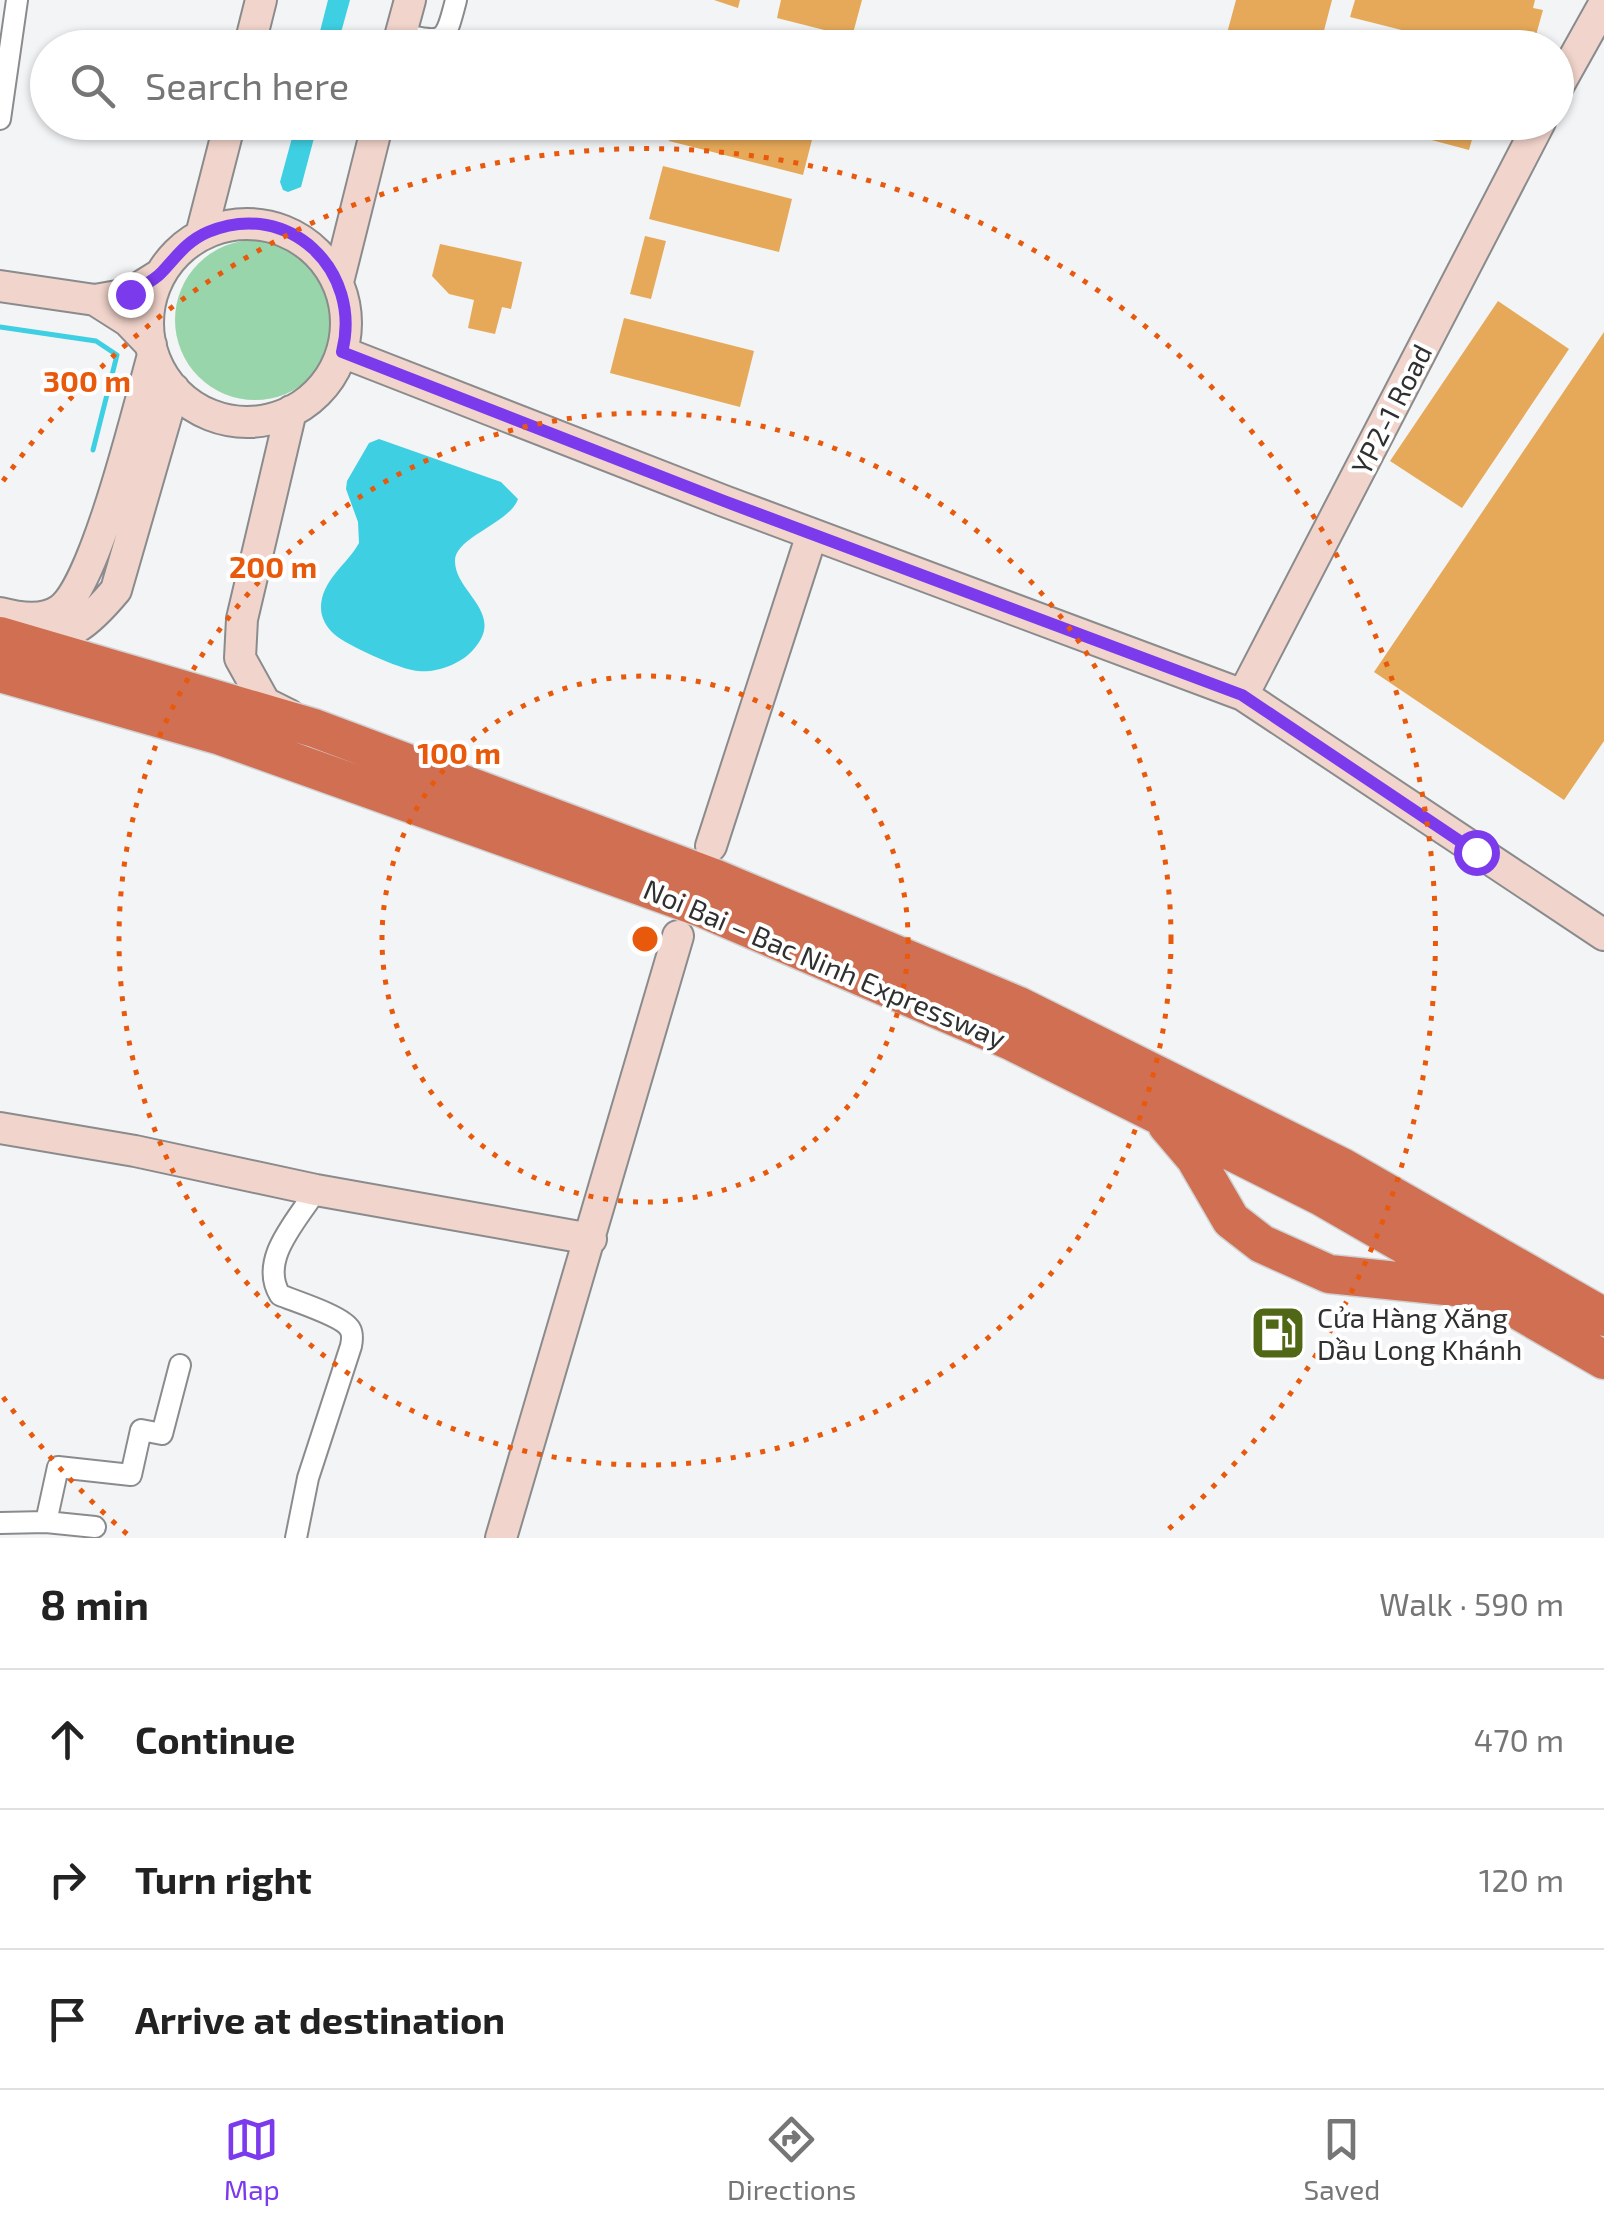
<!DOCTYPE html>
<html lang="en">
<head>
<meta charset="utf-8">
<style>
	body { margin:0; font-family:"Exo 2",sans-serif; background:#f2f2f2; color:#222 }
	.stop { position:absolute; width:30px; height:30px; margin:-22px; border:8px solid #7c3aed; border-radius:50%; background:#fff }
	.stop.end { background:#7c3aed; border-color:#fff; box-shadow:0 2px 10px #0008 }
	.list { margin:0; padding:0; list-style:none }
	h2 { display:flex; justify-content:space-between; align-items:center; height:130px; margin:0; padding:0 40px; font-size:42px }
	h2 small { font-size:32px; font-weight:400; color:#767676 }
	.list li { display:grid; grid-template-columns:65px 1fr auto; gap:30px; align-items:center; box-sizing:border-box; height:140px; padding:0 40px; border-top:2px solid #e0e0e0 }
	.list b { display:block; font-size:38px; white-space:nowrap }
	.list em { font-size:32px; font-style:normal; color:#767676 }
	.icon { flex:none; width:55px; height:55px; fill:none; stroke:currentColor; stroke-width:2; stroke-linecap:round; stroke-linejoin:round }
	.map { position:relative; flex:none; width:1604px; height:1538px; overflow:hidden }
	.search { position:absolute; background:#fff; box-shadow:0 2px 8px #0004; left:30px; right:30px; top:30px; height:110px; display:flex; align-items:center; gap:25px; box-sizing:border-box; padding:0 35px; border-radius:55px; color:#767676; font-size:38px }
	.sheet { height:550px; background:#fff }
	nav { display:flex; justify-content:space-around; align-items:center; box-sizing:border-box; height:140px; border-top:2px solid #e0e0e0; background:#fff; font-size:28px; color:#767676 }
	nav a { display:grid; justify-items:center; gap:5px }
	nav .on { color:#7c3aed }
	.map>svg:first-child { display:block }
	.green { fill:#99d5aa }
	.water { fill:#3ecfe2 }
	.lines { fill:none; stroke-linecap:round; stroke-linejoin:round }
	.stream { stroke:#3ecfe2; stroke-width:5 }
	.building { fill:#e6a959 }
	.street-casing { stroke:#8a8b8d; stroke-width:24 }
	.secondary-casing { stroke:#8a8b8d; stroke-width:34 }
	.highway-casing { stroke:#d1d1d2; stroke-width:41 }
	.street { stroke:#fff; stroke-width:20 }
	.secondary { stroke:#f1d4cb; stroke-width:30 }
	.highway { stroke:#d16f52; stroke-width:38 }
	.route { stroke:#7c3aed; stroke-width:12 }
	.ring { fill:none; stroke:#e8590c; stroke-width:5; stroke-dasharray:5 10 }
	.labels { text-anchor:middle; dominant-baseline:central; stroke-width:8; stroke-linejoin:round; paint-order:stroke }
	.street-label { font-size:28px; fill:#303031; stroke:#fff }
	.poi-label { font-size:28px; fill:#303031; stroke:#fff; text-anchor:start }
	.centre { fill:#e8590c; stroke:#fff; stroke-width:5 }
	.ring-label { font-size:30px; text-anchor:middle; font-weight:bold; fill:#e8590c; stroke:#fff; stroke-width:8; stroke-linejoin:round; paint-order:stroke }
</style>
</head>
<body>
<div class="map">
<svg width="1604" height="1538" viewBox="0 0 1604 1538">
	<rect width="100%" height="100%" fill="#f3f4f6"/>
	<path class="green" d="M175 320a80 80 0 1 1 160 0a80 80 0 1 1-160 0Z"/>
	<path class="water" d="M 328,0 L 350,0 L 337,47 L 316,47 Z
		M 296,123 L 318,123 L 301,187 L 288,192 L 283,190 L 280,182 Z
		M 379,439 L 501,482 L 518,499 C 509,524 455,537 455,561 C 455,593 507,613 473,650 C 461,664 436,673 418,671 C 401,670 346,645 334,634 C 327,628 321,618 321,608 C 321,580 347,565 359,543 L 358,522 L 346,489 L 347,481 L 369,443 Z"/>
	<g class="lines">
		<path class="stream" d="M 0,327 L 96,341 L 117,355 L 93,450"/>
	</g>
	<path class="building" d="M 714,0 L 740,0 L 738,8 Z
		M 781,0 L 862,0 L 852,37 L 777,18 Z
		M 1236,0 L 1332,0 L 1320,46 L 1303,41 L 1301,48 L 1223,48 Z
		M 1355,0 L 1535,0 L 1533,8 L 1543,10 L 1536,35 L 1526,33 L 1523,48 L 1473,48 L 1350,17 Z
		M 688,36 L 710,42 L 709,48 L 685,48 Z
		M 509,122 L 542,122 L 540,132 Z
		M 674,122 L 812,122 L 816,124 L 803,175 L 669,141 Z
		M 1364,122 L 1486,122 L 1483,131 L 1475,129 L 1469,150 Z
		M 663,166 L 792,199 L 779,252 L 649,219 Z
		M 645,236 L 666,241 L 651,299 L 630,294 Z
		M 440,244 L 522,262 L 511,309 L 502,307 L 495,334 L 468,328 L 474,300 L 449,294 L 432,276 Z
		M 1498,301 L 1569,349 L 1462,508 L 1390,461 Z
		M 624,318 L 754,351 L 740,407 L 610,373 Z
		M 1604,332 L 1604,741 L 1564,800 L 1374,672 Z"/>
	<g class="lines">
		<g class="street-casing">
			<path id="street" d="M 401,34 C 445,44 445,43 456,0
				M 0,119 L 17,0
				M 46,1522 L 95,1527
				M 0,1523 L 46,1522 L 58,1467 L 131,1475 L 141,1430 L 162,1434 L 180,1365
				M 296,1538 L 308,1478 L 351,1346 C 352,1341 353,1334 350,1329 C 343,1316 294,1301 280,1295 C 258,1259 298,1220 316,1190"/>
		</g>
		<g class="secondary-casing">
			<path id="secondary" d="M 249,48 L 261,0
				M 397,48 L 410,0
				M 1556,90 L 1604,4
				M148 323a99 99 0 1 1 198 0a99 99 0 1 1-198 0Z
				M 201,235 L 230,122
				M 338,282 L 378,122
				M 0,286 L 95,300
				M 151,345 L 128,321 L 95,300 L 129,294 L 161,274
				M 342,352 L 724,501 L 1243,695 L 1604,935
				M 0,613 C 19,618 43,622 60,610 C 96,585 139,405 153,355
				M 27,637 C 68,643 91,620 116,590 L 174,389
				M 1243,695 L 1540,122
				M 289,715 L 265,703 L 240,658 L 242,619 L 291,411
				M 711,846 L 812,534
				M 0,1128 L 135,1151 L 316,1190 L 591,1239
				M 501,1538 L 678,936"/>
		</g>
		<g class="highway-casing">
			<path id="highway" d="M 0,636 L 314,728 L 714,878 L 1019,1006 L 1342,1167 L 1604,1317
				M 0,673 L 221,736 L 702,908 L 1011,1041 L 1322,1197 L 1604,1360
				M 1167,1125 L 1195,1158 L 1231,1220 L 1262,1244 L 1329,1274 L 1465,1288"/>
		</g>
		<use href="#street" class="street"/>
		<use href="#secondary" class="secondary"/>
		<use href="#highway" class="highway"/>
	</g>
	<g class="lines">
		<path class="route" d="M 130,294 C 140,287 154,281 162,272 C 177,256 187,241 208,232 C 289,198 363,271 342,352 L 724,501 L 1242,695 L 1476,852"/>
	</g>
	<g class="ring">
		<circle cx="645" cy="939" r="263"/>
		<circle cx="645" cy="939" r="526"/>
		<path d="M127 1534A789 789 0 0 1 3 1397M3 481A789 789 0 1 1 1163 1534"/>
	</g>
	<defs>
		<g id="fuel-square" transform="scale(2.875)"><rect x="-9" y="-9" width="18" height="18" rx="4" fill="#506715" stroke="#fff"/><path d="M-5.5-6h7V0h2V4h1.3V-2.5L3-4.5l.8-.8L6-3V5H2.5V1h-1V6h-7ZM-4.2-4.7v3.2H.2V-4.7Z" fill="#fff"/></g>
	</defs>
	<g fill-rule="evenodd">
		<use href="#fuel-square" x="1278" y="1333"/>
	</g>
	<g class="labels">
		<g class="street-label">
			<text transform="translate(1391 409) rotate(-63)">YP2-1 Road</text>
			<text transform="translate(825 963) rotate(23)">Noi Bai – Bac Ninh Expressway</text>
		</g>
		<g class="poi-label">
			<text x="1317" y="1317">Cửa Hàng Xăng<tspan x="1317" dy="32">Dầu Long Khánh</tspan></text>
		</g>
	</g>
	<circle cx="645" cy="939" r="15" class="centre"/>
	<g class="ring-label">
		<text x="87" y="392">300 m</text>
		<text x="273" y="578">200 m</text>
		<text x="459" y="764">100 m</text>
	</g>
</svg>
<div class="stop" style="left:1476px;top:852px"></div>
<div class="stop end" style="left:130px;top:294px"></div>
<div class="search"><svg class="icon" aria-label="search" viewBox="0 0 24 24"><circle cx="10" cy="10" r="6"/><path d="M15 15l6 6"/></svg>Search here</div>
</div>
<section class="sheet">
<h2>8 min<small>Walk · 590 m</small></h2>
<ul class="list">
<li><svg class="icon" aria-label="ahead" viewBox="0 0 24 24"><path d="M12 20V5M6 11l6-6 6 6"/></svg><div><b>Continue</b></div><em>470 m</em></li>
<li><svg class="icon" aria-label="right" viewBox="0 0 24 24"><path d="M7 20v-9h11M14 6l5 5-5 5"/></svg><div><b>Turn right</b></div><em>120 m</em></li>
<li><svg class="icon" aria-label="arrive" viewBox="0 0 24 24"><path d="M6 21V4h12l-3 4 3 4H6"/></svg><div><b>Arrive at destination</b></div></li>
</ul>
</section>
<nav>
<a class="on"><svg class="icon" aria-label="map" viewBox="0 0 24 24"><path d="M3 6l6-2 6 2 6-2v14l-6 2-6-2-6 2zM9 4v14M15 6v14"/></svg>Map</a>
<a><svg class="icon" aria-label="directions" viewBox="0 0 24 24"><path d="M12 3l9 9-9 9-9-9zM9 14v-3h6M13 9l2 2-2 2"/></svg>Directions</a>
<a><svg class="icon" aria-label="saved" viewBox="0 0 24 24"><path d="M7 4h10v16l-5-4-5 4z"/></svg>Saved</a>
</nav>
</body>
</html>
